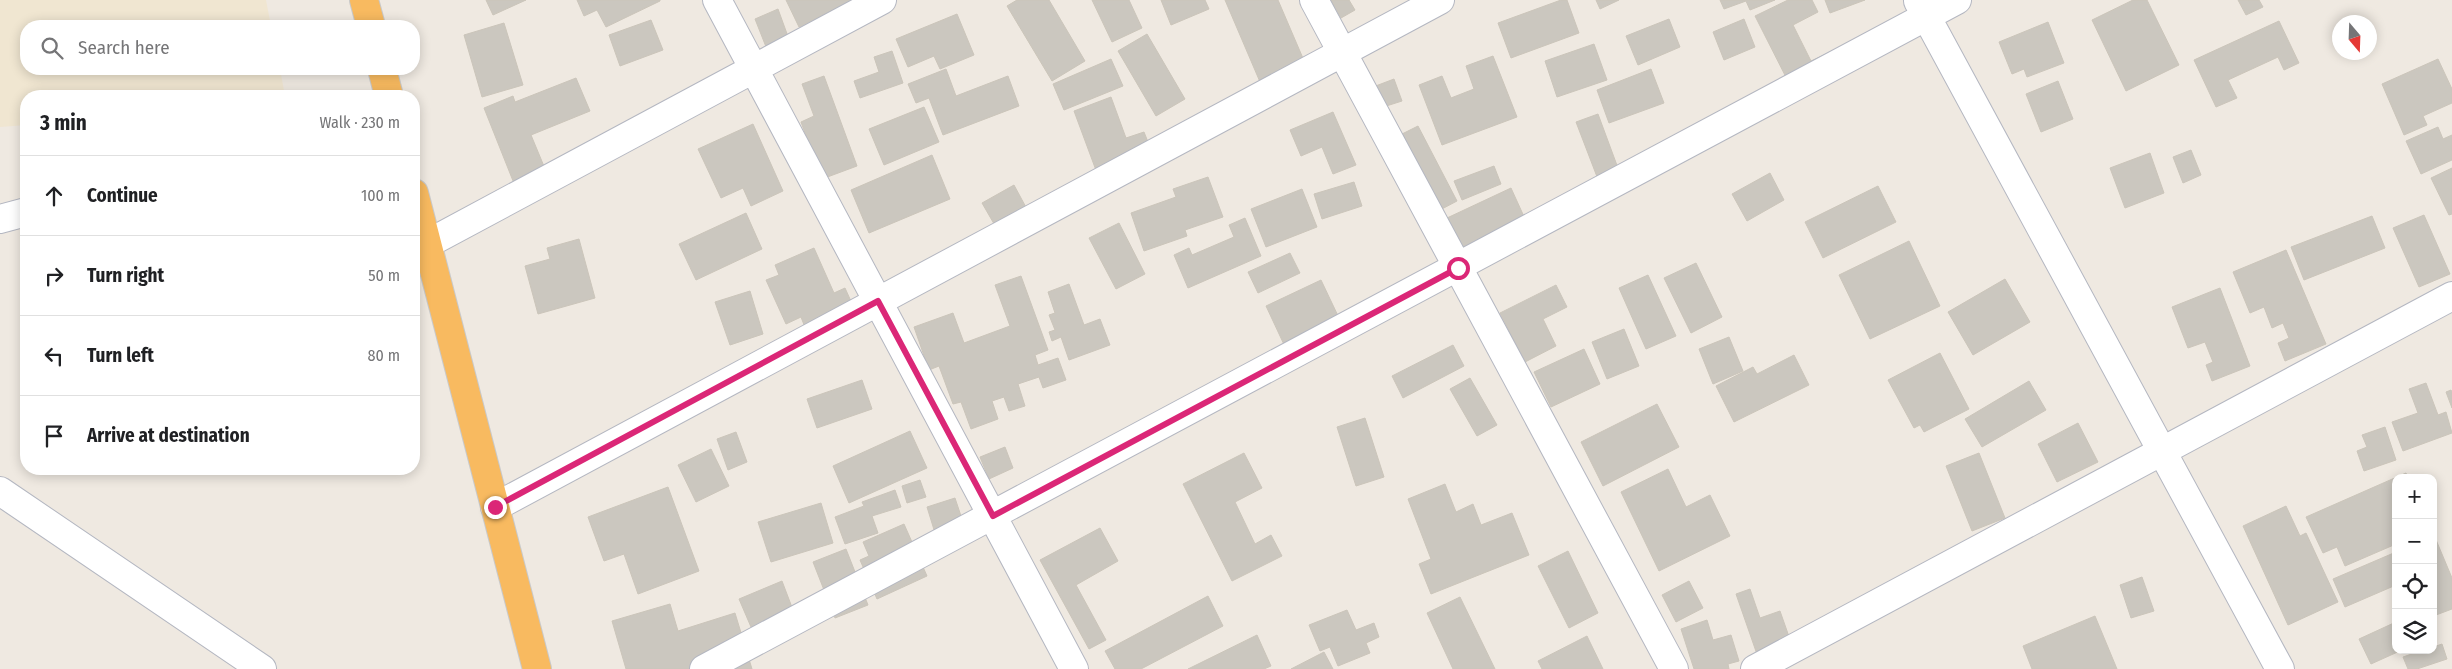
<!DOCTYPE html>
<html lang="en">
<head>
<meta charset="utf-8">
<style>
	body { margin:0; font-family:"Fira Sans Condensed",sans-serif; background:#f6f6f6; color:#202124 }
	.controls { position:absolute; right:15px; bottom:15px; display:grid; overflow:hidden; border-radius:10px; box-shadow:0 2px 12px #0003 }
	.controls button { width:45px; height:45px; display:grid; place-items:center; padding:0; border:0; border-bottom:1px solid #e0e0e0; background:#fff; color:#202124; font:25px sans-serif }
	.compass { position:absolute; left:2332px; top:15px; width:45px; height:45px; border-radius:50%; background:#fff; box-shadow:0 2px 12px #0003; rotate:161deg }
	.stop { position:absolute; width:15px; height:15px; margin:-11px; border:4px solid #db2777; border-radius:50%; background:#fff }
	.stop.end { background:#db2777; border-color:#fff; box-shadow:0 1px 5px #0008 }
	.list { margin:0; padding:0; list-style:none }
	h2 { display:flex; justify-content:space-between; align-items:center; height:65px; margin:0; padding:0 20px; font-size:21px }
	h2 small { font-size:16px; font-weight:400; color:#757577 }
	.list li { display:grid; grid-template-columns:32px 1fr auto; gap:15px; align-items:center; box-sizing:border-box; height:80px; padding:0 20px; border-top:1px solid #e0e0e0 }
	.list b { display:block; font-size:19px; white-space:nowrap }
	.list em { font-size:16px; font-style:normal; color:#757577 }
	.icon { flex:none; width:28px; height:28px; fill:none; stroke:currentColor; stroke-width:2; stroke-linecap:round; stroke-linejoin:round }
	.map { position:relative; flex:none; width:2452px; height:669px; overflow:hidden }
	.search { position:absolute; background:#fff; box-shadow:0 2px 12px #0003; left:20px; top:20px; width:400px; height:55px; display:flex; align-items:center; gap:12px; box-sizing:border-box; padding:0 18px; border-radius:20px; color:#757577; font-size:19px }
	.panel { position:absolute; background:#fff; box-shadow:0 2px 12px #0003; left:20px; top:90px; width:400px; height:385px; border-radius:20px }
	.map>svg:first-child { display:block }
	.education { fill:#f0e6d1 }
	.building { fill:#cbc7bf; stroke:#cbc5ba }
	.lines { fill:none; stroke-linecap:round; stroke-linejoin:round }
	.minor-casing { stroke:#b4b7c1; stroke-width:30 }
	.secondary-casing { stroke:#b4b7c1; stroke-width:30 }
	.trunk-casing { stroke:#c9c9c9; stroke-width:30 }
	.minor { stroke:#fff; stroke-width:28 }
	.secondary { stroke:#fff; stroke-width:28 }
	.trunk { stroke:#f8ba60; stroke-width:28 }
	.route { stroke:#db2777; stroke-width:6 }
</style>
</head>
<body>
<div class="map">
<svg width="2452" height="669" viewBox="0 0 2452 669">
	<rect width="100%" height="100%" fill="#efe9e1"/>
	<path class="education" d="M 0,0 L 266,0 L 271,26 L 26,26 L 26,69 L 280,69 L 285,96 L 26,96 L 26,125 L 0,127 Z"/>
	<path class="building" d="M 486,0 L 526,0 L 493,15 Z
		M 577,0 L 660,0 L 660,1 L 606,27 L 597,10 L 584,16 Z
		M 786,0 L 853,0 L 799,27 Z
		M 1017,0 L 1049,0 L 1085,61 L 1052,81 L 1007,6 Z
		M 1092,0 L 1129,0 L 1142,28 L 1112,42 Z
		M 1161,0 L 1205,0 L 1209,9 L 1171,25 Z
		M 1225,0 L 1278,0 L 1308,70 L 1263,89 Z
		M 1331,0 L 1349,0 L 1355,10 L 1341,18 Z
		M 1561,0 L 1567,0 L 1579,33 L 1511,58 L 1498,23 Z
		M 1596,0 L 1619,0 L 1600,9 Z
		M 1720,0 L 1775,0 L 1750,10 L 1746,1 L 1724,9 Z
		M 1788,0 L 1812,0 L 1818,12 L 1793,25 L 1811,61 L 1839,48 L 1794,93 L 1755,16 Z
		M 1825,0 L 1865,0 L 1830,13 Z
		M 2133,0 L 2147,0 L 2179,65 L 2126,91 L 2092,20 Z
		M 2238,0 L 2259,0 L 2263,7 L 2246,15 Z
		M 778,9 L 794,53 L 772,62 L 755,19 Z
		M 957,14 L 974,55 L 940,69 L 934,56 L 908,67 L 896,39 Z
		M 1669,19 L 1680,47 L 1638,65 L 1626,36 Z
		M 1744,19 L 1755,47 L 1724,60 L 1713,32 Z
		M 651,20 L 663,50 L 620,66 L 609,35 Z
		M 2279,21 L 2299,63 L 2284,70 L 2278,57 L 2228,80 L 2237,98 L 2216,107 L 2194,60 Z
		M 2048,22 L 2064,63 L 2027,77 L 2024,69 L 2012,74 L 1999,42 Z
		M 504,23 L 523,85 L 482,97 L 464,35 Z
		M 1147,34 L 1185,99 L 1156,116 L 1118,51 Z
		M 1594,44 L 1607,80 L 1557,97 L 1545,61 Z
		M 892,51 L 903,83 L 860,98 L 854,81 L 879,72 L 874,57 Z
		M 1493,56 L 1517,117 L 1442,145 L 1419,85 L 1442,76 L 1451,98 L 1474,89 L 1466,66 Z
		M 1111,59 L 1123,86 L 1064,110 L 1053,84 Z
		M 2438,59 L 2452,89 L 2452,103 L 2423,116 L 2427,125 L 2404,135 L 2382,84 Z
		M 946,69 L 956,96 L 1008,76 L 1019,106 L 943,135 L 929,98 L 916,103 L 908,84 Z
		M 1651,69 L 1664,103 L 1609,123 L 1597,90 Z
		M 824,76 L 857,166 L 822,179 L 801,122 L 814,116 L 802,84 Z
		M 576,78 L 590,111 L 531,135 L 553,188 L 521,201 L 484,108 L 513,96 L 515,102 Z
		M 1394,79 L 1402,101 L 1380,108 L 1373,87 Z
		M 2058,81 L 2073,119 L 2041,132 L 2026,94 Z
		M 1111,97 L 1126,138 L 1144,132 L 1150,147 L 1097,173 L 1074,111 Z
		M 924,107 L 939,142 L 884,165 L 869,129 Z
		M 1333,112 L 1356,165 L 1333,174 L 1322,147 L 1301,156 L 1290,130 Z
		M 1598,114 L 1625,187 L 1604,195 L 1576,122 Z
		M 753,124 L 783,191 L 751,206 L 743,188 L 721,198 L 698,149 Z
		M 1418,126 L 1457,201 L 1438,211 L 1400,135 Z
		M 2438,127 L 2443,139 L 2452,135 L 2452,160 L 2421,174 L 2406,141 Z
		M 2191,150 L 2201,175 L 2183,183 L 2173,157 Z
		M 2150,153 L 2164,193 L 2125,208 L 2110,168 Z
		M 932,155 L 950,199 L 869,233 L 851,190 Z
		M 1494,166 L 1501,184 L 1462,200 L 1454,181 Z
		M 2452,168 L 2452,214 L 2449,215 L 2431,178 Z
		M 1770,173 L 1784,200 L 1747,221 L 1732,194 Z
		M 1208,177 L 1223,217 L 1185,230 L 1187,236 L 1144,251 L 1131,213 L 1176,197 L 1173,189 Z
		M 1354,182 L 1362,206 L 1322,219 L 1314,194 Z
		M 1014,185 L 1028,211 L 997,229 L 982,203 Z
		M 1878,186 L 1896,222 L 1823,258 L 1805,222 Z
		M 1511,188 L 1531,232 L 1468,262 L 1447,218 Z
		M 1302,189 L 1317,227 L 1266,247 L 1251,209 Z
		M 746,213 L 762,249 L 696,280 L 679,244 Z
		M 2424,215 L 2450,274 L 2419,287 L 2393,228 Z
		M 2372,216 L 2385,248 L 2304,280 L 2291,247 Z
		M 1245,218 L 1261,256 L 1188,288 L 1174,255 L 1189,248 L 1192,255 L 1234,237 L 1229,225 Z
		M 1119,223 L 1145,274 L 1116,289 L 1089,238 Z
		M 579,239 L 595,298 L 538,314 L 525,266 L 550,259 L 547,248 Z
		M 1909,241 L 1940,306 L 1870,339 L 1839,275 Z
		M 814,248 L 834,293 L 845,288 L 859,319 L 806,330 L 801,317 L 786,324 L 766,280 L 779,275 L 775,265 Z
		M 2286,250 L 2326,344 L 2285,361 L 2278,343 L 2289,338 L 2283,323 L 2272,328 L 2264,307 L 2250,313 L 2233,272 Z
		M 1290,253 L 1300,273 L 1258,293 L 1248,272 Z
		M 1696,263 L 1722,317 L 1691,333 L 1664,278 Z
		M 1648,275 L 1676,336 L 1646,349 L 1619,288 Z
		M 1021,276 L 1048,350 L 1035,355 L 1038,365 L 1058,358 L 1066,380 L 1043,388 L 1039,377 L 1018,384 L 1025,406 L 1009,411 L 1004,397 L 992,401 L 998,419 L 971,429 L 961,402 L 953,404 L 939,366 L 929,370 L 914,327 L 953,313 L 964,343 L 1010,326 L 995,285 Z
		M 2005,279 L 2030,322 L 1973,355 L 1948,312 Z
		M 1321,280 L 1349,339 L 1294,366 L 1266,306 Z
		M 1069,284 L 1084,325 L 1100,319 L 1110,345 L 1069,360 L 1061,337 L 1052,341 L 1049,332 L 1055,330 L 1049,315 L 1055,313 L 1048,292 Z
		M 1556,285 L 1567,307 L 1543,319 L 1556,346 L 1525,362 L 1500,313 Z
		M 2220,288 L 2250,366 L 2212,381 L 2206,365 L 2213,362 L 2205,342 L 2188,348 L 2172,307 Z
		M 750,291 L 763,334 L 730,345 L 715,302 Z
		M 1624,329 L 1639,366 L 1607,379 L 1592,342 Z
		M 1729,337 L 1743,371 L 1713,384 L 1699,349 Z
		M 1453,345 L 1464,366 L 1403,398 L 1392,376 Z
		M 1584,349 L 1600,384 L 1551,407 L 1534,372 Z
		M 1940,353 L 1969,409 L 1924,432 L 1920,425 L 1914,428 L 1888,380 Z
		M 1794,355 L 1809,385 L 1734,422 L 1716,386 L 1753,367 L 1757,374 Z
		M 1470,378 L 1497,425 L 1477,436 L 1450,389 Z
		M 862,380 L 872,409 L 817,428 L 807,399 Z
		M 2029,381 L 2046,410 L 1982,447 L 1965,419 Z
		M 2426,383 L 2438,415 L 2446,412 L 2452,433 L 2403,451 L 2392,422 L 2418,413 L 2409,389 Z
		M 2451,390 L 2452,392 L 2452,408 L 2446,392 Z
		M 1657,404 L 1679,447 L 1603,486 L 1581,442 Z
		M 1365,418 L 1384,477 L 1356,486 L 1337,427 Z
		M 2078,423 L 2098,462 L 2057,482 L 2038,444 Z
		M 2385,427 L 2396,460 L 2364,471 L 2357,451 L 2367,447 L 2362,435 Z
		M 910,431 L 927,468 L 849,503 L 833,466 Z
		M 736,432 L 747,462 L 728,470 L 717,439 Z
		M 1005,447 L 1013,468 L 989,479 L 980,457 Z
		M 711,449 L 729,486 L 696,502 L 678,465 Z
		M 1244,453 L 1262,488 L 1235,502 L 1255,544 L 1271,535 L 1282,556 L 1232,581 L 1183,484 Z
		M 1979,453 L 2005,518 L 1972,531 L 1946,466 Z
		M 1668,469 L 1686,507 L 1710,495 L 1730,536 L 1659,571 L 1621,492 Z
		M 2406,473 L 2408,478 L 2396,478 L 2396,544 L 2345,566 L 2337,547 L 2323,553 L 2306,517 Z
		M 920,480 L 926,497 L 907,503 L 902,486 Z
		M 1445,484 L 1456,512 L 1473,504 L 1481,525 L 1512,513 L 1529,555 L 1431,594 L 1419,564 L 1431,559 L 1408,499 Z
		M 668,487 L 699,571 L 638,594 L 624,554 L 604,561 L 588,517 Z
		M 895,490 L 901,507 L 872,516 L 878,533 L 845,544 L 835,517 L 864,506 L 862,502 Z
		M 955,498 L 968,537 L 939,546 L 927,507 Z
		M 821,503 L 833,543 L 771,562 L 758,522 Z
		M 2286,506 L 2300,536 L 2306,533 L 2338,602 L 2288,625 L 2243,526 Z
		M 904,524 L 927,576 L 877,599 L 860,560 L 869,556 L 863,542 Z
		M 1100,528 L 1118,561 L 1076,585 L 1106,640 L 1089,649 L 1040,560 Z
		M 2434,535 L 2452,578 L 2452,609 L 2436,615 L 2433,610 Z
		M 846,549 L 868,605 L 835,618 L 813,562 Z
		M 1568,551 L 1598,613 L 1569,628 L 1538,566 Z
		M 2396,552 L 2396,585 L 2345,607 L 2333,579 Z
		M 2142,577 L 2154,611 L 2131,618 L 2120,585 Z
		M 782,581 L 793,610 L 812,602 L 820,623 L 760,648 L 739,599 Z
		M 1689,581 L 1703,608 L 1676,622 L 1662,595 Z
		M 1750,589 L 1760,618 L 1780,611 L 1793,648 L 1759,660 L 1736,594 Z
		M 1208,596 L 1223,626 L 1141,669 L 1115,669 L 1105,651 Z
		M 1460,597 L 1495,669 L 1453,669 L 1427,613 Z
		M 670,604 L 678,631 L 735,613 L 752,669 L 626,669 L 612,621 Z
		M 1347,610 L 1356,630 L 1374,623 L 1379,637 L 1366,643 L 1370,653 L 1338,666 L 1330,647 L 1320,651 L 1309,625 Z
		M 2095,616 L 2117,669 L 2032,669 L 2023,646 Z
		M 1707,620 L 1713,640 L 1731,635 L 1739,661 L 1728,664 L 1729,669 L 1694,669 L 1681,629 Z
		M 2396,622 L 2396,650 L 2402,650 L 2371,664 L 2359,639 Z
		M 1257,635 L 1271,666 L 1264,669 L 1188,669 Z
		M 1587,636 L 1603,669 L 1542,669 L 1538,661 Z
		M 2442,644 L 2447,659 L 2417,669 L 2408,669 L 2403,657 L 2423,650 L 2433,650 L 2433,647 Z
		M 1324,652 L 1333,669 L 1291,669 Z"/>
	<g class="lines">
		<g class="minor-casing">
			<path id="minor" d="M 717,0 L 1074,669
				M 1314,0 L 1674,669
				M 1918,1 L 2280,669
				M 427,244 L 882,0
				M 0,491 L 262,669
				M 495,507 L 1440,0
				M 704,669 L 1957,0
				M 1755,669 L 2452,296"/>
		</g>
		<g class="secondary-casing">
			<path id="secondary" d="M 0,219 L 26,212"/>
		</g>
		<g class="trunk-casing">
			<path id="trunk" d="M 364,0 L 371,26
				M 382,69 L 389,96
				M 414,193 L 537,669"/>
		</g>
		<use href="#minor" class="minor"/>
		<use href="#secondary" class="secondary"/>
		<use href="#trunk" class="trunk"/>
	</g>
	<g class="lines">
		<path class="route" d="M 495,507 L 878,301 L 993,516 L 1458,268"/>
	</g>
</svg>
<div class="controls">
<button>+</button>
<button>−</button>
<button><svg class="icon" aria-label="locate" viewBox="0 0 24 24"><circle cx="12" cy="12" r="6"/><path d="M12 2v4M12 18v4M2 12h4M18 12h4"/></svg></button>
<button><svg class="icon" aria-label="layers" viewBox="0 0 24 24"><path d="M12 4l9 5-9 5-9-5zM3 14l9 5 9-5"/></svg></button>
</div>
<svg class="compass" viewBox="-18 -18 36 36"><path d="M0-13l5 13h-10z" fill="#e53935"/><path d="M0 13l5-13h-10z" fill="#757577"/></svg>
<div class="stop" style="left:1458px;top:268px"></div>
<div class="stop end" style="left:495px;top:507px"></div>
<div class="search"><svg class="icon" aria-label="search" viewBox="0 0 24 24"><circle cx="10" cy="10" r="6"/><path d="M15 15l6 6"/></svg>Search here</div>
<section class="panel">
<h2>3 min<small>Walk · 230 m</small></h2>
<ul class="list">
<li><svg class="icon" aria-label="ahead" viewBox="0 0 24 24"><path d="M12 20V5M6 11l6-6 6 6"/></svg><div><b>Continue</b></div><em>100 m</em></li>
<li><svg class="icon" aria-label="right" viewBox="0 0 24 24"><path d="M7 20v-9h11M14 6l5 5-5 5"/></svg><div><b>Turn right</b></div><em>50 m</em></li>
<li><svg class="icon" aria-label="left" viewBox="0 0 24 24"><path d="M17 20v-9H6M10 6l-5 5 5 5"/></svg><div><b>Turn left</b></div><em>80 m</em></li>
<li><svg class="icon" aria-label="arrive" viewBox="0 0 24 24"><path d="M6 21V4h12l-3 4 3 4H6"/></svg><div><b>Arrive at destination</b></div></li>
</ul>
</section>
</div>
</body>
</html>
